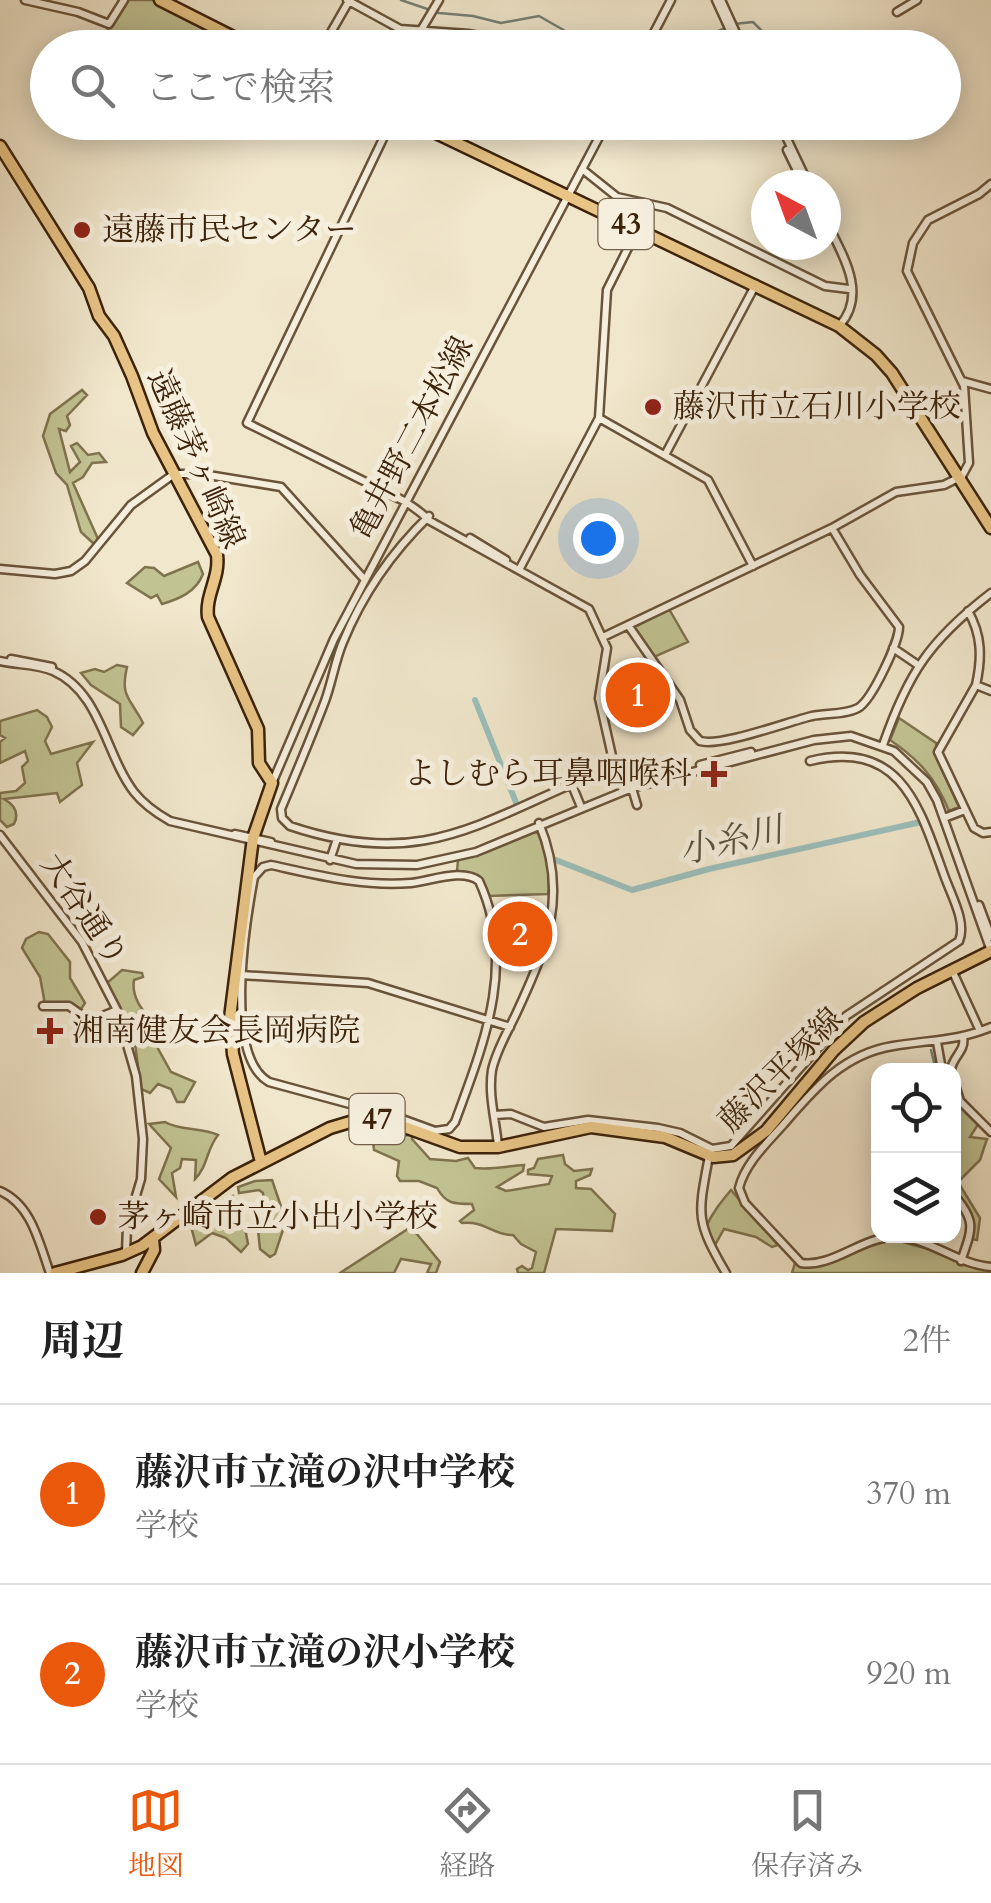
<!DOCTYPE html>
<html lang="ja">
<head>
<meta charset="utf-8">
<style>
	body { margin:0; font-family:Cardo,"Noto Serif JP",serif; background:#f2f2f2; color:#222 }
	.controls { position:absolute; right:30px; bottom:30px; display:grid; overflow:hidden; border-radius:20px; box-shadow:0 5px 25px #0003 }
	.controls button { width:90px; height:90px; display:grid; place-items:center; padding:0; border:0; border-bottom:2px solid #e0e0e0; background:#fff; color:#222; font:50px sans-serif }
	.compass { position:absolute; left:751px; top:170px; width:90px; height:90px; border-radius:50%; background:#fff; box-shadow:0 5px 25px #0003; rotate:319deg }
	.you { position:absolute; left:598px; top:538px; width:35px; height:35px; margin:-25px; border:8px solid #fff; border-radius:50%; background:#1a73e8; box-shadow:0 0 0 15px #1a73e833 }
	.badge { display:grid; place-items:center; width:65px; height:65px; border-radius:50%; background:#ea580c; color:#fff; font-size:32px; font-weight:700 }
	.pin { position:absolute; translate:-50% -50%; border:5px solid #fff; box-shadow:0 2px 10px #0006 }
	.list { margin:0; padding:0; list-style:none }
	h2 { display:flex; justify-content:space-between; align-items:center; height:130px; margin:0; padding:0 40px; font-size:42px }
	h2 small { font-size:32px; font-weight:400; color:#767676 }
	.list li { display:grid; grid-template-columns:65px 1fr auto; gap:30px; align-items:center; box-sizing:border-box; height:180px; padding:0 40px; border-top:2px solid #e0e0e0 }
	.list b { display:block; font-size:38px; white-space:nowrap }
	.list p { margin:0; font-size:32px; white-space:nowrap; color:#767676 }
	.list em { font-size:32px; font-style:normal; color:#767676 }
	.icon { flex:none; width:55px; height:55px; fill:none; stroke:currentColor; stroke-width:2; stroke-linecap:round; stroke-linejoin:round }
	.map { position:relative; flex:none; width:991px; height:1273px; overflow:hidden }
	.search { position:absolute; background:#fff; box-shadow:0 5px 25px #0003; left:30px; right:30px; top:30px; height:110px; display:flex; align-items:center; gap:25px; box-sizing:border-box; padding:0 35px; border-radius:55px; color:#767676; font-size:38px }
	.sheet { height:490px; background:#fff }
	nav { display:flex; justify-content:space-around; align-items:center; box-sizing:border-box; height:140px; border-top:2px solid #e0e0e0; background:#fff; font-size:28px; color:#767676 }
	nav a { display:grid; justify-items:center; gap:5px }
	nav .on { color:#ea580c }
	.map>svg:first-child { display:block }
	.green { fill:#c2c393; stroke:#7f734e; stroke-width:2.5 }
	.lines { fill:none; stroke-linecap:round; stroke-linejoin:round }
	.stream { stroke:#758175; stroke-width:2.5 }
	.river { stroke:#9bbfbc; stroke-width:6 }
	.minor-casing { stroke:#69543a; stroke-width:11 }
	.major-casing { stroke:#3c230a; stroke-width:15 }
	.minor { stroke:#f6efde; stroke-width:6 }
	.major { stroke:#e8c486; stroke-width:10 }
	.poi-dot { fill:#8f2418; stroke:#f6efde; stroke-width:4 }
	.labels { text-anchor:middle; dominant-baseline:central; stroke-width:10; stroke-linejoin:round; paint-order:stroke }
	.shield { fill:#f6efde; stroke:#74604a; stroke-width:2.5 }
	.shield-label { font-size:30px; font-weight:bold; fill:#3c230a }
	.poi-label { font-size:32px; fill:#3c230a; stroke:#f6efde; text-anchor:start }
	.street-label { font-size:32px; fill:#3c230a; stroke:#f6efde }
	.water-label { font-size:35px; font-style:italic; fill:#58523f; stroke:#f6efde }
</style>
</head>
<body>
<div class="map">
<svg width="991" height="1273" viewBox="0 0 991 1273">
	<rect width="100%" height="100%" fill="#f1e7cc"/>
	<filter id="stains"><feTurbulence type="fractalNoise" baseFrequency=".002" numOctaves="4"/><feColorMatrix values="0 0 0 0 .2 0 0 0 0 .09 0 0 0 0 .02 0 0 0 .5 -.17"/></filter>
	<radialGradient id="worn" r=".72"><stop offset=".6" stop-color="#630" stop-opacity="0"/><stop offset="1" stop-color="#630" stop-opacity=".3"/></radialGradient>
	<path class="green" d="M 124,0 L 153,0 L 234,43 L 232,48 L 92,48 L 102,40 Z
		M 82,390 L 87,395 L 67,416 L 70,425 L 66,431 L 59,429 L 70,472 L 80,462 L 71,446 L 77,443 L 88,455 L 99,453 L 106,462 L 92,463 L 83,477 L 73,483 L 98,539 L 95,545 L 81,532 L 67,485 L 56,473 L 43,436 L 50,414 Z
		M 198,562 L 203,574 C 196,592 179,599 162,604 L 157,595 L 151,598 L 127,583 L 145,567 L 154,568 L 164,576 Z
		M 669,609 L 688,642 L 654,657 L 633,628 Z
		M 117,665 L 127,667 C 120,698 130,697 143,723 L 133,735 L 121,727 L 120,704 L 91,685 L 81,673 L 95,669 L 104,672 Z
		M 37,710 L 47,717 L 52,727 L 45,741 L 51,754 L 93,742 L 77,763 L 82,785 L 60,802 L 57,793 L 4,799 C 13,804 20,812 14,824 L 7,827 L 0,820 L 0,793 L 16,791 L 25,783 L 22,767 L 28,761 L 25,751 L 0,763 L 0,742 L 5,738 L 0,735 L 0,721 Z
		M 899,718 L 936,743 L 938,761 L 959,807 L 949,811 C 936,778 918,759 890,740 Z
		M 532,831 L 538,833 C 546,853 552,873 548,894 L 489,896 L 475,874 L 457,871 L 458,860 Z
		M 39,932 L 48,934 L 70,962 L 70,978 L 85,1003 L 79,1012 L 69,1005 L 45,1004 L 40,977 L 22,948 L 26,939 Z
		M 122,970 L 142,973 L 143,977 L 134,980 C 131,999 144,1012 156,1026 L 151,1036 L 171,1072 L 195,1082 L 184,1102 L 177,1102 L 171,1089 L 158,1084 L 150,1093 L 141,1089 L 134,1036 L 138,1032 L 134,1026 L 123,1025 L 107,983 Z
		M 956,1099 L 979,1123 L 970,1137 L 987,1139 L 980,1160 L 958,1182 L 980,1218 L 977,1240 L 972,1239 C 976,1216 964,1206 955,1187 C 949,1175 952,1111 956,1099 Z
		M 165,1122 C 180,1131 200,1127 218,1135 C 206,1150 208,1166 195,1179 L 196,1160 L 182,1159 L 180,1168 L 172,1173 L 176,1197 L 159,1179 L 171,1148 L 149,1124 Z
		M 371,1129 L 383,1142 L 391,1143 L 396,1133 L 403,1136 L 413,1134 L 412,1139 L 430,1159 L 456,1161 L 468,1158 L 475,1168 C 492,1170 507,1166 524,1165 L 523,1171 L 497,1187 L 506,1191 L 549,1184 L 552,1176 L 528,1174 L 528,1170 L 534,1168 L 538,1159 L 563,1155 L 565,1164 L 574,1171 L 592,1169 L 590,1175 L 576,1181 L 576,1188 L 591,1189 L 615,1214 L 612,1231 L 556,1229 L 544,1273 L 518,1273 L 517,1269 L 522,1266 L 528,1270 L 532,1268 L 536,1252 L 521,1244 L 513,1235 C 491,1235 487,1221 462,1223 L 460,1221 L 474,1210 L 472,1204 C 454,1204 446,1204 437,1188 L 419,1181 L 400,1181 L 397,1176 L 399,1161 L 374,1150 L 373,1142 L 364,1136 Z
		M 272,1180 L 286,1221 L 275,1254 L 270,1257 L 260,1249 L 257,1220 L 264,1202 L 263,1193 L 259,1190 L 239,1193 L 238,1187 L 255,1181 Z
		M 731,1190 L 778,1245 L 772,1247 L 756,1237 L 724,1229 L 715,1245 L 706,1227 C 712,1213 721,1202 731,1190 Z
		M 233,1196 L 241,1207 L 248,1244 L 241,1252 L 226,1238 L 212,1233 L 196,1245 L 189,1219 L 197,1214 L 217,1219 L 228,1211 L 225,1201 Z
		M 411,1227 L 440,1262 L 436,1273 L 427,1273 L 431,1264 L 401,1259 L 394,1273 L 340,1273 Z
		M 897,1239 C 906,1245 917,1245 928,1249 C 954,1257 960,1267 991,1270 L 991,1273 L 792,1273 L 795,1263 C 824,1269 866,1243 897,1239 Z"/>
	<g class="lines">
		<path class="stream" d="M 401,0 L 439,13 L 473,16 L 501,23 L 539,16 L 595,48
			M 734,24 L 753,22 L 779,48
			M 683,48 L 727,27
			M 931,1050 L 936,1070"/>
		<path class="river" d="M 475,700 L 517,805
			M 556,860 L 632,890 L 709,869 L 921,822"/>
		<g class="minor-casing">
			<path id="minor" d="M 25,0 L 78,12 L 109,24 L 124,0
				M 347,0 L 400,29 L 468,34 L 542,48
				M 716,0 L 738,48
				M 721,0 L 743,48
				M 897,12 L 917,0
				M 322,48 L 349,1
				M 416,48 L 420,32 L 439,0
				M 646,48 L 671,0
				M 391,122 L 247,423 L 406,502
				M 779,122 L 809,185
				M 787,150 L 804,185
				M 582,169 L 617,197 L 667,208 L 825,286 L 849,289
				M 826,221 C 842,254 868,293 840,325
				M 962,381 L 991,389
				M 599,418 L 708,480 L 753,566
				M 665,455 L 756,284
				M 407,503 C 415,508 423,514 430,521 L 589,609 L 607,648 L 599,698 L 612,756 L 603,771 C 483,819 426,872 290,826 L 282,818 L 281,809 C 296,773 311,738 325,701 C 332,682 335,661 343,642 C 363,593 391,553 429,516
				M 470,538 L 506,560
				M 0,569 L 55,574 L 71,571 L 85,561 L 131,505 L 174,474 L 202,474 L 281,487 L 365,580
				M 519,570 L 599,418 L 607,290 L 638,228
				M 968,611 C 982,635 982,658 976,685 L 938,752 L 974,828 L 983,833 L 991,832
				M 628,625 L 680,700 L 690,730 L 700,741 C 721,747 787,722 812,716 C 826,713 845,715 858,708 C 872,700 899,642 899,627 L 860,575 L 832,528
				M 603,637 L 832,528 L 896,492 L 944,485 L 962,476 L 969,463 L 964,386 L 907,271 L 913,243 L 928,220 L 979,194 L 991,184
				M 893,648 L 918,665
				M 11,659 L 52,667
				M 0,661 C 17,665 37,664 53,671 C 101,692 105,754 134,792 C 144,805 156,813 170,821 L 356,864 L 417,865 L 476,852 L 632,788 L 814,740 L 851,736 L 894,751 L 927,782 L 937,800 L 991,951
				M 976,685 L 991,691
				M 883,745 C 908,673 930,640 991,593
				M 700,765 L 751,752
				M 273,781 L 334,639 L 607,122
				M 572,785 L 581,807
				M 631,785 L 637,805
				M 944,818 L 965,810
				M 235,834 L 271,842
				M 0,835 L 82,942 L 117,1010 L 136,1076 L 143,1139 L 141,1179 L 127,1226 L 126,1253
				M 330,860 L 337,839
				M 271,865 C 317,875 363,887 411,883 C 431,881 462,868 479,881 C 517,963 484,1043 455,1122 L 449,1129 L 435,1131 L 394,1116 L 269,1082 C 223,1056 246,920 254,877 L 263,867 Z
				M 979,905 L 991,937
				M 952,970 L 980,1031
				M 241,975 L 368,983 L 510,1027
				M 43,1006 L 69,1006 L 90,1021 L 117,1010
				M 991,1027 C 958,1041 928,1040 893,1046 C 843,1054 814,1089 783,1125 C 766,1144 745,1164 739,1188 L 745,1203 L 801,1263 C 831,1268 861,1238 892,1237 C 926,1235 955,1264 991,1267
				M 937,1042 L 942,1070
				M 951,1070 C 952,1057 966,1051 963,1037
				M 954,1082 L 960,1101 L 991,1132
				M 495,1115 L 511,1114 L 544,1127 L 588,1120 L 658,1128 L 680,1133 L 712,1149 L 731,1146 L 846,1016 L 959,941 C 967,922 951,895 944,875 C 919,806 901,739 810,761
				M 498,1146 C 496,1122 488,1095 492,1070 C 496,1051 508,1031 516,1014 C 547,947 569,895 539,823
				M 709,1156 C 698,1215 695,1220 726,1273
				M 0,1191 C 32,1205 39,1243 50,1273
				M 954,1195 C 977,1222 972,1229 961,1261"/>
		</g>
		<g class="major-casing">
			<path id="major" d="M 160,0 L 255,48
				M 413,122 L 839,326 L 876,355 L 892,373 L 991,528
				M 0,146 L 89,288 L 99,316 L 114,336 L 132,376 L 153,433 L 217,555 C 220,578 205,595 208,617 L 258,729 L 259,763 L 272,783 L 253,838 L 230,1018 L 233,1054 L 261,1162
				M 55,1273 L 122,1255 L 142,1246 L 232,1178 L 330,1128 L 360,1119 L 385,1120 L 460,1147 L 498,1147 L 591,1127 L 665,1137 L 713,1157 L 733,1155 L 766,1131 L 834,1050 L 864,1022 L 917,988 L 991,951
				M 142,1273 L 154,1250 L 153,1239"/>
		</g>
		<use href="#minor" class="minor"/>
		<use href="#major" class="major"/>
	</g>
	<g class="poi-dot">
		<circle cx="82" cy="230" r="10"/>
		<circle cx="653" cy="407" r="10"/>
		<path d="M709 759h10v10h10v10h-10v10h-10v-10h-10v-10h10z"/>
		<path d="M45 1016h10v10h10v10h-10v10h-10v-10h-10v-10h10z"/>
		<circle cx="98" cy="1217" r="10"/>
	</g>
	<g class="labels">
		<g class="shield">
			<rect x="598.5" y="199" width="55" height="50" rx="8"/>
			<rect x="349.5" y="1094" width="55" height="50" rx="8"/>
		</g>
		<g class="shield-label">
			<text x="626" y="224">43</text>
			<text x="377" y="1119">47</text>
		</g>
		<g class="poi-label">
			<text x="102" y="230">遠藤市民センター</text>
			<text x="673" y="407">藤沢市立石川小学校</text>
			<text x="692" y="774" text-anchor="end">よしむら耳鼻咽喉科</text>
			<text x="72" y="1031">湘南健友会長岡病院</text>
			<text x="118" y="1217">茅ヶ崎市立小出小学校</text>
		</g>
		<g class="street-label">
			<text transform="translate(412 438) rotate(-62)">亀井野二本松線</text>
			<text transform="translate(196 459) rotate(66)">遠藤茅ヶ崎線</text>
			<text transform="translate(84 910) rotate(56)">大谷通り</text>
			<text transform="translate(781 1070) rotate(-45)">藤沢平塚線</text>
		</g>
		<g class="water-label">
			<text transform="translate(731 841) rotate(-13)">小糸川</text>
		</g>
	</g>
	<rect width="100%" height="100%" filter="url(#stains)"/>
	<rect width="100%" height="100%" fill="url(#worn)"/>
</svg>
<div class="controls">
<button><svg class="icon" aria-label="locate" viewBox="0 0 24 24"><circle cx="12" cy="12" r="6"/><path d="M12 2v4M12 18v4M2 12h4M18 12h4"/></svg></button>
<button><svg class="icon" aria-label="layers" viewBox="0 0 24 24"><path d="M12 4l9 5-9 5-9-5zM3 14l9 5 9-5"/></svg></button>
</div>
<svg class="compass" viewBox="-18 -18 36 36"><path d="M0-13l5 13h-10z" fill="#e53935"/><path d="M0 13l5-13h-10z" fill="#767676"/></svg>
<div class="you"></div>
<div class="pin badge" style="left:638px;top:695px">1</div>
<div class="pin badge" style="left:520px;top:934px">2</div>
<div class="search"><svg class="icon" aria-label="search" viewBox="0 0 24 24"><circle cx="10" cy="10" r="6"/><path d="M15 15l6 6"/></svg>ここで検索</div>
</div>
<section class="sheet">
<h2>周辺<small>2件</small></h2>
<ul class="list">
<li><span class="badge">1</span><div><b>藤沢市立滝の沢中学校</b><p>学校</p></div><em>370 m</em></li>
<li><span class="badge">2</span><div><b>藤沢市立滝の沢小学校</b><p>学校</p></div><em>920 m</em></li>
</ul>
</section>
<nav>
<a class="on"><svg class="icon" aria-label="map" viewBox="0 0 24 24"><path d="M3 6l6-2 6 2 6-2v14l-6 2-6-2-6 2zM9 4v14M15 6v14"/></svg>地図</a>
<a><svg class="icon" aria-label="directions" viewBox="0 0 24 24"><path d="M12 3l9 9-9 9-9-9zM9 14v-3h6M13 9l2 2-2 2"/></svg>経路</a>
<a><svg class="icon" aria-label="saved" viewBox="0 0 24 24"><path d="M7 4h10v16l-5-4-5 4z"/></svg>保存済み</a>
</nav>
</body>
</html>
